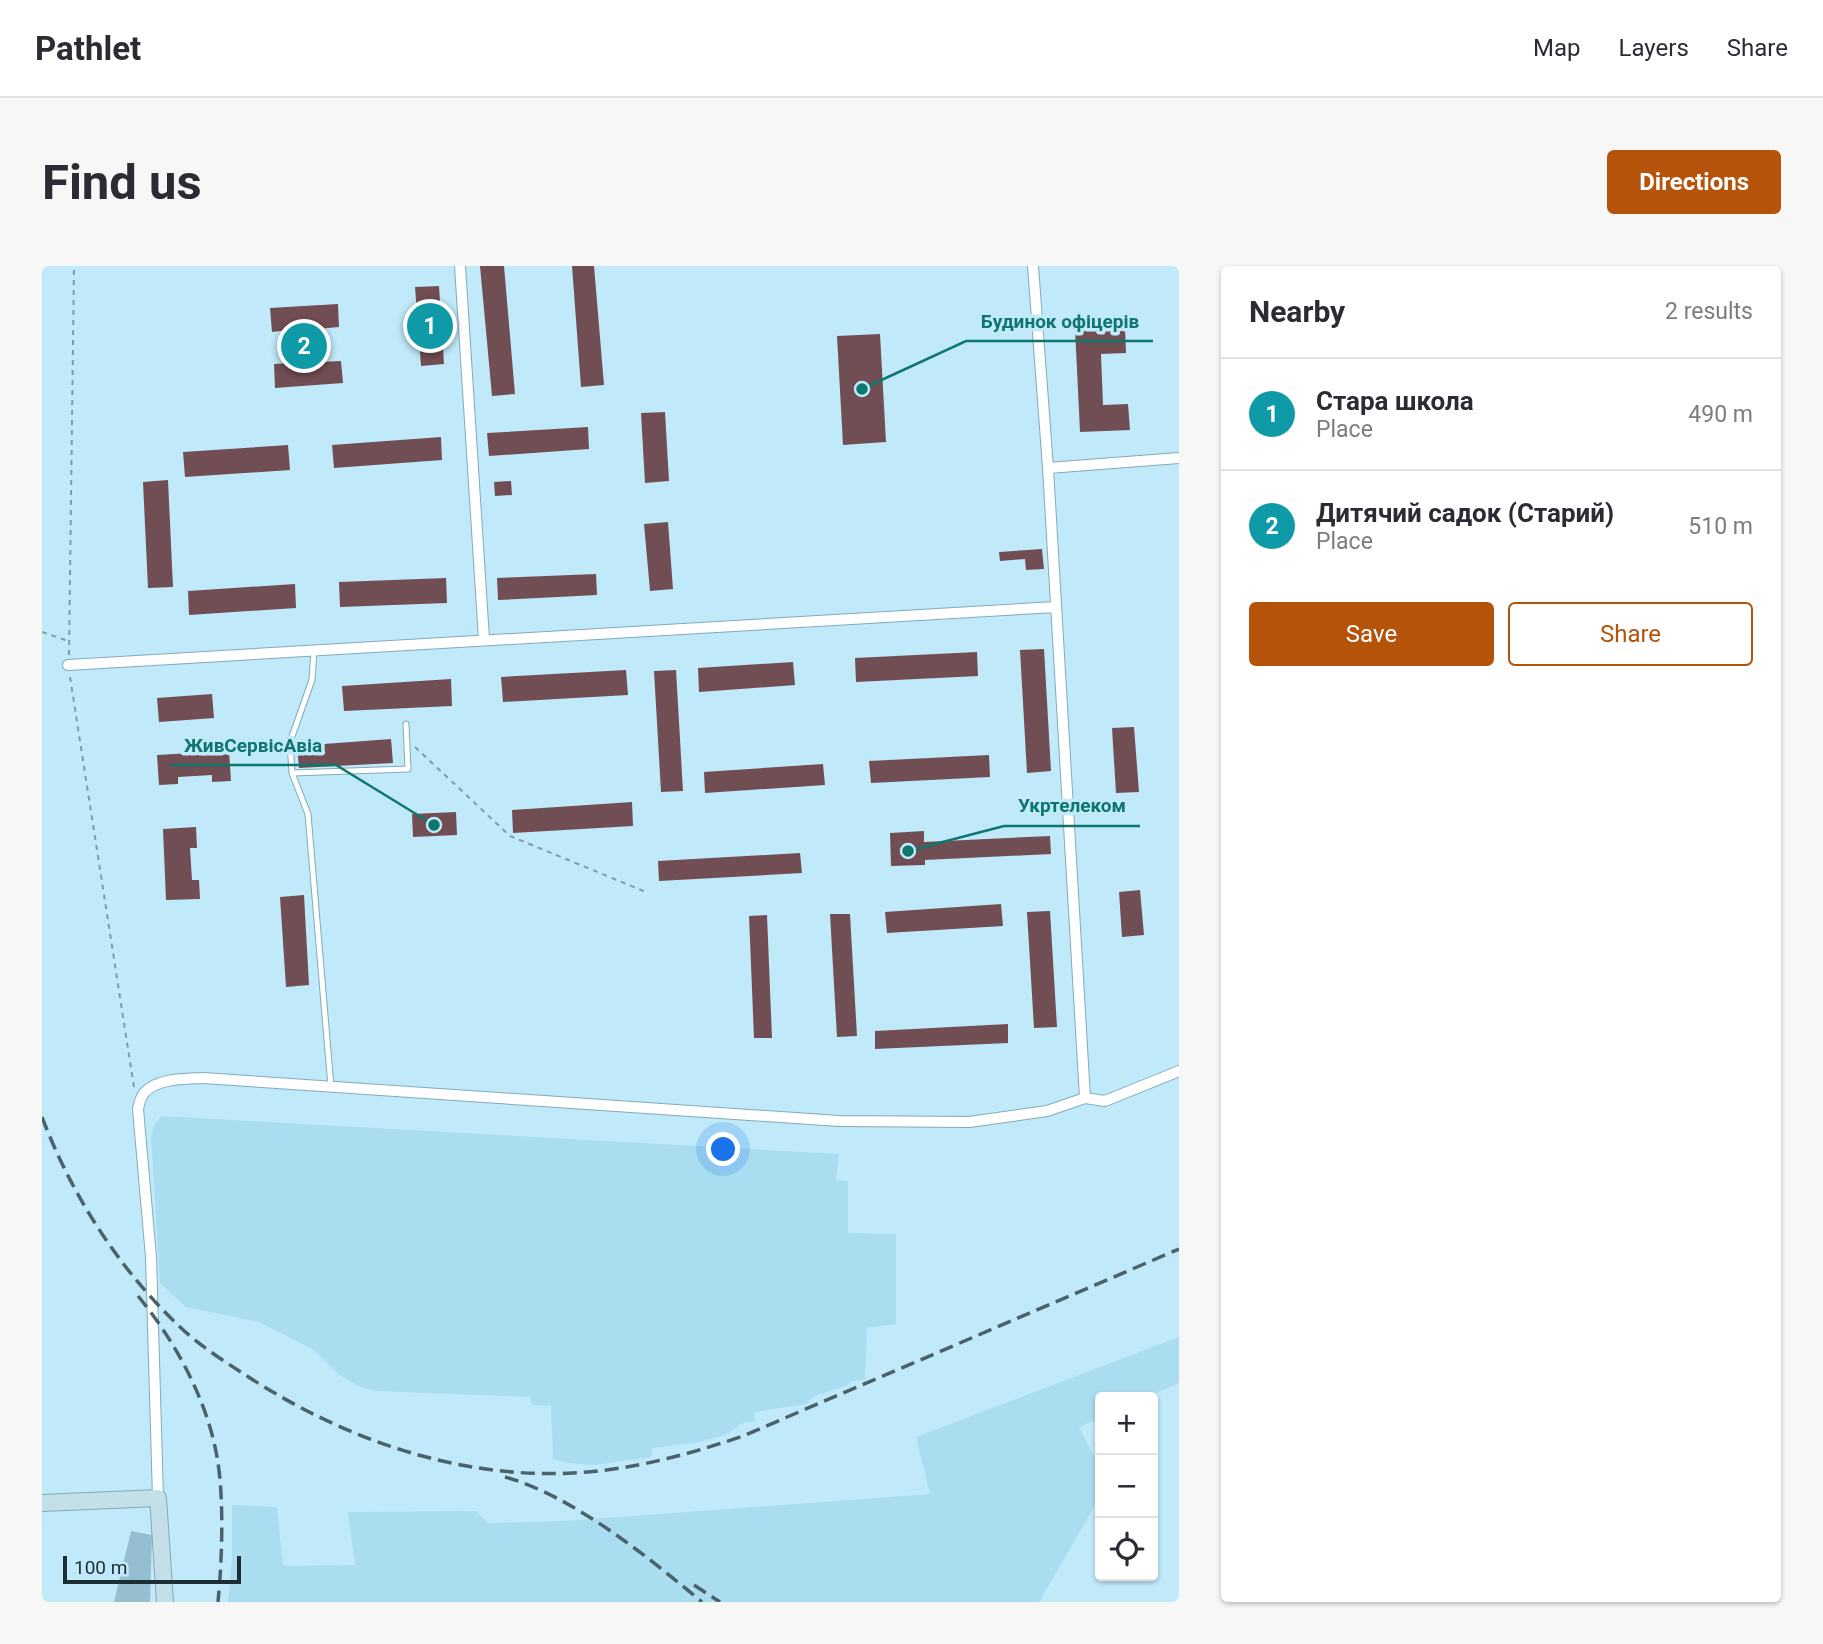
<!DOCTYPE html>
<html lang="en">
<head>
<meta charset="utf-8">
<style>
	body { margin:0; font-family:Roboto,sans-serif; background:#f7f7f7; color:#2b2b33 }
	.controls { position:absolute; right:21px; bottom:21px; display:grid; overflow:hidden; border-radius:7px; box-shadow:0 2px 5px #0004 }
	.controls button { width:63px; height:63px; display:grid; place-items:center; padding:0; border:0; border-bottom:2px solid #e1e1e2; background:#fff; color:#2b2b33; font:35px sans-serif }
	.scale { position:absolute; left:21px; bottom:18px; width:178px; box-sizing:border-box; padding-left:7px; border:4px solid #1c2d33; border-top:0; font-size:19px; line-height:24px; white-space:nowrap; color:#1c2d33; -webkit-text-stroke:5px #c0eafa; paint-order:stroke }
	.you { position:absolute; left:682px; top:884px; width:24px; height:24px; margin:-18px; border:5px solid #fff; border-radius:50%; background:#1a73e8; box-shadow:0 0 0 10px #1a73e833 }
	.badge { display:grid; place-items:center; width:46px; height:46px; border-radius:50%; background:#b45309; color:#fff; font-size:23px; font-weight:700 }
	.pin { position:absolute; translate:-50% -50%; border:4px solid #fff; box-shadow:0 2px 7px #0006 }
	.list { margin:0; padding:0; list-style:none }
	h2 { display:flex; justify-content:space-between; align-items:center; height:91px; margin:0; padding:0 28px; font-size:30px }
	h2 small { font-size:23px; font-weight:400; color:#7c7c81 }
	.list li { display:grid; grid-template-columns:46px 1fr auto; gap:21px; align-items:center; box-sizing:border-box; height:112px; padding:0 28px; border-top:2px solid #e1e1e2 }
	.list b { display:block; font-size:26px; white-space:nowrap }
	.list p { margin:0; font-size:23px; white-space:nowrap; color:#7c7c81 }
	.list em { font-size:23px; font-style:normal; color:#7c7c81 }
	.actions { display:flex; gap:14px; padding:21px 28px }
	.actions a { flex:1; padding:16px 0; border:2px solid #b45309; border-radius:7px; text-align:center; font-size:24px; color:#b45309 }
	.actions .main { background:#b45309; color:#fff }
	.icon { flex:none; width:38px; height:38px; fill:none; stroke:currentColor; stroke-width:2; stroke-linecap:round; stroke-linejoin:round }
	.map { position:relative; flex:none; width:1137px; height:1336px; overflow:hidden; border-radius:7px }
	header { display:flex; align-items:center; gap:42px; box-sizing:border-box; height:98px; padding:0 35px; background:#fff; border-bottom:2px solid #e1e1e2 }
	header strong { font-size:33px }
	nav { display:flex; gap:38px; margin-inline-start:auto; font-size:24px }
	.intro { display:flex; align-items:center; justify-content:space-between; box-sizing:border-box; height:168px; padding:0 42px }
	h1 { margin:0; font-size:49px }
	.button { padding:18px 32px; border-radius:7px; background:#b45309; color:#fff; font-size:24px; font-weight:700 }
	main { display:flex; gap:42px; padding:0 42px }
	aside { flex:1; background:#fff; border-radius:7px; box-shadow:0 2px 5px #0004 }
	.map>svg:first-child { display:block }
	.built { fill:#abddf1 }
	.green { fill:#95bfd0 }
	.building { fill:#714e54 }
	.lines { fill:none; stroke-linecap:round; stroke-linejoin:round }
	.lane-casing { stroke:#82aaba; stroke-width:7 }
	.street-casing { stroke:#82aaba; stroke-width:12 }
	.secondary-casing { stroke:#82aaba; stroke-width:18 }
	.path { stroke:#7c9ca8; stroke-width:2; stroke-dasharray:5 5; stroke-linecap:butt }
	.lane { stroke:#fff; stroke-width:5 }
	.street { stroke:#fff; stroke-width:10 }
	.secondary { stroke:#c3e0e9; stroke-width:16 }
	.rail { stroke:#4a626a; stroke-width:3.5; stroke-dasharray:14 7; stroke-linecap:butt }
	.leader { fill:none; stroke:#0f766e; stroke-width:2.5 }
	.callout-dot { fill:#0f766e; stroke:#c0eafa; stroke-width:2.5 }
	.callout-label { font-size:19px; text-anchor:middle; font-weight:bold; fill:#0f766e; stroke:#c0eafa; stroke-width:7; stroke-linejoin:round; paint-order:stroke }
</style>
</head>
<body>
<header>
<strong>Pathlet</strong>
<nav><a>Map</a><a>Layers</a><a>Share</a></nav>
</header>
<div class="intro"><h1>Find us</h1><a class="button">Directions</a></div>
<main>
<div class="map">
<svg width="1137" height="1336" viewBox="0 0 1137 1336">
	<rect width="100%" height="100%" fill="#c0eafa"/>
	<path class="built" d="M 119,850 L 797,888 L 794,914 L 806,915 L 806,967 L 854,968 L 854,1058 L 825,1062 L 823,1114 L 810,1115 L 804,1120 L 772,1130 L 765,1138 L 712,1146 L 714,1155 L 699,1158 L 686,1168 L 658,1176 L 611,1182 L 609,1191 L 552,1199 L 525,1197 L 511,1193 L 509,1140 L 490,1139 L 489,1131 L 333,1125 L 314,1119 L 297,1109 L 272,1084 L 217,1056 L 144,1041 L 118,1017 L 109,871 L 112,859 Z
		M 1137,1071 L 1137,1117 L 1105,1131 L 1058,1131 L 1058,1152 L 1037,1161 L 1058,1202 L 1058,1231 L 997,1336 L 186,1336 L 190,1290 L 190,1239 L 235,1241 L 241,1300 L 313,1299 L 306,1246 L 434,1245 L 446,1257 L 522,1255 L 888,1228 L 874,1171 Z"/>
	<path class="green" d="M 89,1265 L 110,1269 L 108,1336 L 72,1336 Z"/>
	<path class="building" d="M 438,0 L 462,0 L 473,128 L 450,130 Z
		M 530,0 L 552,0 L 562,119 L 539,121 Z
		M 397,20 L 402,98 L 379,100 L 373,21 Z
		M 296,38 L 297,61 L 275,63 L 277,96 L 299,95 L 301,117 L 233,122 L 232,98 L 250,97 L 247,64 L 230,66 L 228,42 Z
		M 1083,61 L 1084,87 L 1059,88 L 1061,139 L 1086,138 L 1088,164 L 1038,166 L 1033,63 Z
		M 838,68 L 844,176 L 801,179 L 795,70 Z
		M 623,146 L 627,215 L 603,217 L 599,147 Z
		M 546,161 L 547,183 L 447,190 L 445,167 Z
		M 399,171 L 400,194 L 292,202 L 290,179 Z
		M 246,179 L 248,204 L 143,211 L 141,186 Z
		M 126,214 L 131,321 L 106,322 L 101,216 Z
		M 469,215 L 470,229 L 453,230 L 452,216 Z
		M 626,256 L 631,323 L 608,325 L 602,258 Z
		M 1000,283 L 1002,303 L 984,304 L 983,293 L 958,295 L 957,286 Z
		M 554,308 L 555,329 L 456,334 L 455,312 Z
		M 404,312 L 405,337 L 298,341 L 297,316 Z
		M 253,318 L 254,342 L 147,349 L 146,325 Z
		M 1002,383 L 1009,505 L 985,507 L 978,384 Z
		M 935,386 L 936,410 L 814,416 L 813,392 Z
		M 751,396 L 753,419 L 657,426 L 656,402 Z
		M 584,404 L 586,429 L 461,436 L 459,411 Z
		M 634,404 L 641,525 L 619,526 L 612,405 Z
		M 409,413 L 410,440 L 302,445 L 300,420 Z
		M 170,428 L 172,452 L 117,456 L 115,432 Z
		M 1092,461 L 1097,526 L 1074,527 L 1070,462 Z
		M 349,473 L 351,497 L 257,502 L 255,480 Z
		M 187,485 L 189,515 L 170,516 L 170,509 L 136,511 L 136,518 L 117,519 L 115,489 Z
		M 947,489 L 948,511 L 829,517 L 827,495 Z
		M 781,498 L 783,519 L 663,527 L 662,506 Z
		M 590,536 L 591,560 L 471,567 L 470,544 Z
		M 414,546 L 415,569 L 371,571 L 370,548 Z
		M 154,561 L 155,582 L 148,582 L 150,614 L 157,614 L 158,633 L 124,634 L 121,563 Z
		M 882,565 L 882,576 L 1008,570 L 1009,588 L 883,594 L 883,599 L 849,600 L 848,567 Z
		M 758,587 L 760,607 L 617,615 L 616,595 Z
		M 1098,624 L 1102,669 L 1080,671 L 1077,626 Z
		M 262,629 L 267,719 L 244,721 L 238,631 Z
		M 959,638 L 961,660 L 845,667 L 843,646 Z
		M 1008,645 L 1015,761 L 992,762 L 985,646 Z
		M 788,648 L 808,648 L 815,770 L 795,771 Z
		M 725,649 L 730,772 L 712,772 L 707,650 Z
		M 966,758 L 966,777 L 833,783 L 833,765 Z"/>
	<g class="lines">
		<g class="lane-casing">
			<path id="lane" d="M 272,384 L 270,414 L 248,476 L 250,507 L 266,548 L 289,821
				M 250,507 L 366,503 L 364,458"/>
		</g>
		<g class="street-casing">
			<path id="street" d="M 418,0 L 442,373
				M 991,0 L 1006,202 L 1043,832
				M 1006,202 L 1137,192
				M 26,399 L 1014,341
				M 116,1232 L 109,991 L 96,843 C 97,838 99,831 102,827 C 115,812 143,813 161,812 L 797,855 L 927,856 L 1005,845 L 1043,832 L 1063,835 L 1137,805"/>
		</g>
		<g class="secondary-casing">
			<path id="secondary" d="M 0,1237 L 116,1232 L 123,1336"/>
		</g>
		<path class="path" d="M 0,366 L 26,375
			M 27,389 L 32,0
			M 28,411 L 92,821
			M 373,481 L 468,570 L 604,626"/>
		<use href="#lane" class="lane"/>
		<use href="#street" class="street"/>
		<use href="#secondary" class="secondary"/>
		<path class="rail" d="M 0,851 C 30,930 77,1003 138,1061 C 157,1079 180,1094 202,1108 C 299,1172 414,1213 531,1207 C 590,1204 645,1189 701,1170 L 1137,983
			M 96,1030 C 134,1076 167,1137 176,1197 C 182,1236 180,1296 176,1336
			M 463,1211 C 531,1230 606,1291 660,1336
			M 652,1319 L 678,1336"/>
	</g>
	<path class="leader" d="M820 123L924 75H1111M392 559L294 499H128M866 585L962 560H1098"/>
	<g class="callout-dot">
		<circle cx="820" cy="123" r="7"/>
		<circle cx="392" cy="559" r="7"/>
		<circle cx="866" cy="585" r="7"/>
	</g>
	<g class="callout-label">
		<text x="1018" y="62">Будинок офіцерів</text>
		<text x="211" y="486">ЖивСервісАвіа</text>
		<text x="1030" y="546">Укртелеком</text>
	</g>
</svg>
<div class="controls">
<button>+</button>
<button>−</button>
<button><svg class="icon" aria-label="locate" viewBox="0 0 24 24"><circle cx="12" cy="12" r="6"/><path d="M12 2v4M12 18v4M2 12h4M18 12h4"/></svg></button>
</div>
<div class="scale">100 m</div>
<div class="you"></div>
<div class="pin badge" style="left:388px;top:60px;background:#0f9aa8">1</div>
<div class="pin badge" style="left:262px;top:80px;background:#0f9aa8">2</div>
</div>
<aside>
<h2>Nearby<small>2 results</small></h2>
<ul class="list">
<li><span class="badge" style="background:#0f9aa8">1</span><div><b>Стара школа</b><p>Place</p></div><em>490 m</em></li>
<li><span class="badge" style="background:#0f9aa8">2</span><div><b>Дитячий садок (Старий)</b><p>Place</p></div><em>510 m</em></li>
</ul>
<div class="actions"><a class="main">Save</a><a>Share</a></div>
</aside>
</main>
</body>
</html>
